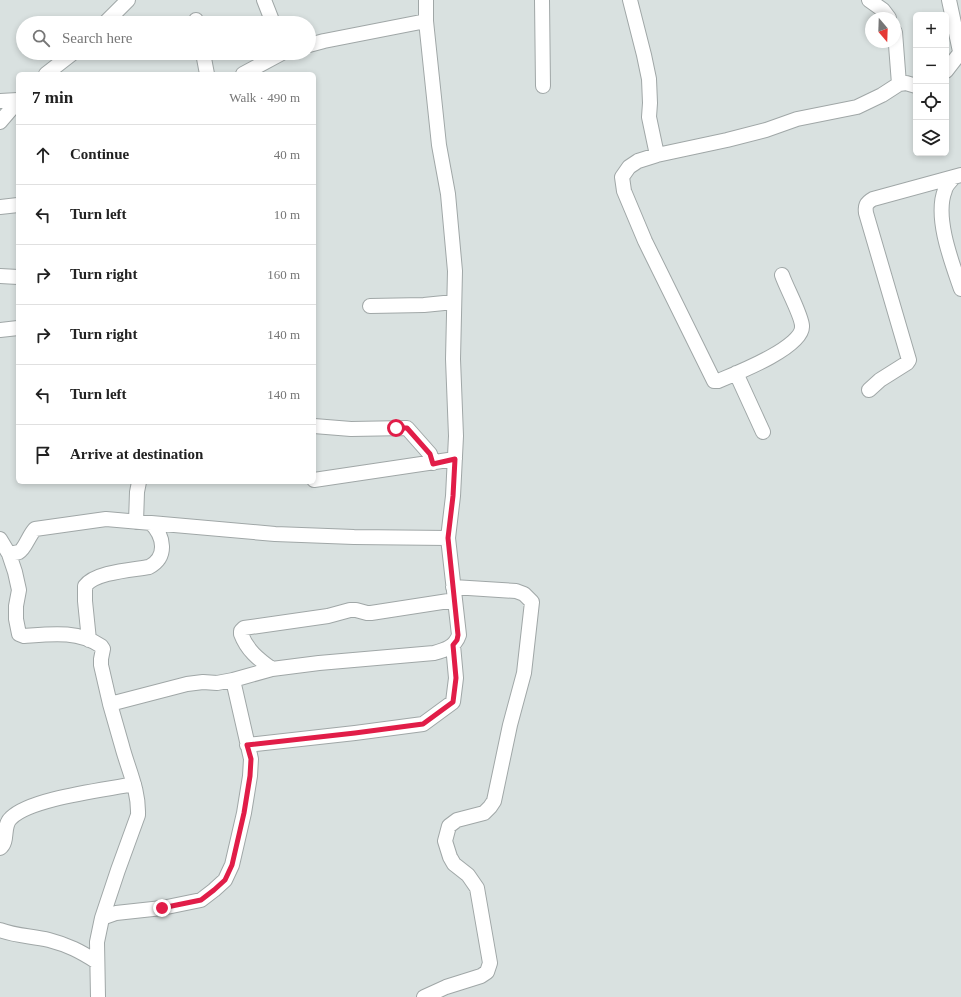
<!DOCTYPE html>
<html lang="en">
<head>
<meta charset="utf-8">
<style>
	body { margin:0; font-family:"Times New Roman",serif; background:#f6f6f6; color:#222 }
	.controls { position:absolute; right:12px; top:12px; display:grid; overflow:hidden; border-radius:6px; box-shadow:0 2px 6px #0003 }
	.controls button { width:36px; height:36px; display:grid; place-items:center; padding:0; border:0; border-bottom:1px solid #e0e0e0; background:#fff; color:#222; font:20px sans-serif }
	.compass { position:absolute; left:865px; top:12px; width:36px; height:36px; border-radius:50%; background:#fff; box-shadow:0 2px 6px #0003; rotate:161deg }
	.stop { position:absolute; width:12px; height:12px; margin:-9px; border:3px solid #e11d48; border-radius:50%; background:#fff }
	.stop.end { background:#e11d48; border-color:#fff; box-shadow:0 1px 4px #0008 }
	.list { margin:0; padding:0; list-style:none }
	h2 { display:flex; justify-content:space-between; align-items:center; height:52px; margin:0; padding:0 16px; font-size:17px }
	h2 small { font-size:13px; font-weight:400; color:#767676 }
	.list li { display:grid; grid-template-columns:26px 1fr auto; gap:12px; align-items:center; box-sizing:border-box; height:60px; padding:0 16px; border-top:1px solid #e0e0e0 }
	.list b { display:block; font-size:15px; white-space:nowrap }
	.list em { font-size:13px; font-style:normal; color:#767676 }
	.icon { flex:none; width:22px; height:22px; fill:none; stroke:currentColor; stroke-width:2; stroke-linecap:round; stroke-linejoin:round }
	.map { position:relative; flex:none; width:961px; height:997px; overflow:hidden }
	.search { position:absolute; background:#fff; box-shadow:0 2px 6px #0003; left:16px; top:16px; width:300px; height:44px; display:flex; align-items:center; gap:10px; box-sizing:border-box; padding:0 14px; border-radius:22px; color:#767676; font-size:15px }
	.panel { position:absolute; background:#fff; box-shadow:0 2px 6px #0003; left:16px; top:72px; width:300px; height:412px; border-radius:6px }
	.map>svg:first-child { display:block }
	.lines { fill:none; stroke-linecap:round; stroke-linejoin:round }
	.minor-casing { stroke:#a0a7a7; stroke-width:16 }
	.minor { stroke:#fff; stroke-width:14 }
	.route { stroke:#e11d48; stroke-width:5 }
</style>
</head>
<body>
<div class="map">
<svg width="961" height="997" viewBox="0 0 961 997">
	<rect width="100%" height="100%" fill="#d9e1e0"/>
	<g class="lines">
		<g class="minor-casing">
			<path id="minor" d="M 264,0 L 273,23
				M 542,0 L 543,86
				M 630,0 L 644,55 L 649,79 L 650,103 L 649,117 L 657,155
				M 869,0 L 883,10 L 889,18
				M 949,0 L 961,56
				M 196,20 L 196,23
				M 105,23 L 128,0
				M 895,32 L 899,84
				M 309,45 L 324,41 L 426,21
				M 203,53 L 207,74
				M 946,71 L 960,53
				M 46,74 L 73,53
				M 243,74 L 282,53
				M 0,101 L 18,100
				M 0,122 L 18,101
				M 954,177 C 951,181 946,185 945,190 C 934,217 952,263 961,289
				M 0,207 L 18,205
				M 782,275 C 786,287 802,316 802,326 C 804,347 735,374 718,381 L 714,381 L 645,241 L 624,191 L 622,177 L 629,167 L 638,161 L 657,155 L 727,140 L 766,130 L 797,119 L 857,107 L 882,95 L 899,84 L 906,83 L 916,86
				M 0,276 L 18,277
				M 370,306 L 424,305 L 454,302
				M 0,330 L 18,328
				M 736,373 L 763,432
				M 869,390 L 880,380 L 907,363 L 909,360 L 866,213 C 865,206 866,203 873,199 L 961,175
				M 314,426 L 351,429 L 407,428 L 430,454 L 433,463
				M 314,480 L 455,459
				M 136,522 L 137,492 L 139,482
				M 0,539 L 9,554
				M 89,640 L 85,601 L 85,586 C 95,572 132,570 149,567 C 168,557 164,536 151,523
				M 272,669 C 258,659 247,650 241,634 L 241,631 L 244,628 L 328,616 L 350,610 L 356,610 L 367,613 L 371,613 L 455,600
				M 233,680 L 272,669 L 319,663 L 434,653 C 445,650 455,647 459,635 L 448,538
				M 110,704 L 101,665 L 101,659 L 103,649 L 101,646 C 78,630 50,634 24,636 L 19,634 L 16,619 L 16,606 L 19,590 L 15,572 L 9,554 C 12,553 16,553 19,552 C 25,549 29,535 35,529 L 106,519 L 275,534 L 354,537 L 448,538 L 453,496 L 456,436 L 453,359 L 455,271 L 448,194 L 439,145 L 426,21 L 426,0
				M 247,745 L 355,733 L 423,724 L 453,702 L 456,678 L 453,645
				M 0,848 C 9,841 2,826 11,818 C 31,798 105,790 134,784
				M 0,930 C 15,936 33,936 49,940 C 68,945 80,951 97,962
				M 98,997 L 97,942 L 102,918 L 118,870 L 138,815 C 139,790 128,769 122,746 C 118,732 114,718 110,704 L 187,684 L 203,682 L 217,683 L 233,680 L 251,759 L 250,776 L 244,813 L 232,865 L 225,880 L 214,890 L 201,900 L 162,908 L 116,913 L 102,918
				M 424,997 L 446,987 L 481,976 L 487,972 L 490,963 L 477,888 L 468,875 L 454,864 L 450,857 L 445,841 L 449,826 L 457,820 L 484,813 L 490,807 L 494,801 L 510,725 L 524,673 L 532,602 L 524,594 L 516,591 L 453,587"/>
		</g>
		<use href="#minor" class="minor"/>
	</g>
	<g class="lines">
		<path class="route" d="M 162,908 L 201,900 L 214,890 L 225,880 L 232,865 L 244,813 L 250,776 L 251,759 L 247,745 L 355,733 L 423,724 L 453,702 L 456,678 L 453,645 L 457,640 L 458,635 L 448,538 L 453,496 L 455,459 L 433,464 L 430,454 L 407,428 L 396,428"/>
	</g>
</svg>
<div class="controls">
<button>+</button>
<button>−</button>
<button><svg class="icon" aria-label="locate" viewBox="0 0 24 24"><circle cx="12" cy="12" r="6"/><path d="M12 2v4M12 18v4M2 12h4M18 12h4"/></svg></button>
<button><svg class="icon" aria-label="layers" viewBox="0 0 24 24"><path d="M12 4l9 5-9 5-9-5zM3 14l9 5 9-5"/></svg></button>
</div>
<svg class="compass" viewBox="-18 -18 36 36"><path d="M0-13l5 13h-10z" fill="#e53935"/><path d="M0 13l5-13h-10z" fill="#767676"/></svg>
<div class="stop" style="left:396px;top:428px"></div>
<div class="stop end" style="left:162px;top:908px"></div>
<div class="search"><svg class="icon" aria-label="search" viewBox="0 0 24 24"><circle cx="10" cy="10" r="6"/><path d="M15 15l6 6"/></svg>Search here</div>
<section class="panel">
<h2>7 min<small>Walk · 490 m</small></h2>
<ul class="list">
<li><svg class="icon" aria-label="ahead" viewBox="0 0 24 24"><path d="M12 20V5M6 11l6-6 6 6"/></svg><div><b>Continue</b></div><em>40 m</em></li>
<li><svg class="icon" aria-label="left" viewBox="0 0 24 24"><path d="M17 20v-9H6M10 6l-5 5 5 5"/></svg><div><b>Turn left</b></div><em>10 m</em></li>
<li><svg class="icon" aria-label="right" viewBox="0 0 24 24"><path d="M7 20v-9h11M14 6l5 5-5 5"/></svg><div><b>Turn right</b></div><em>160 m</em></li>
<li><svg class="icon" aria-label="right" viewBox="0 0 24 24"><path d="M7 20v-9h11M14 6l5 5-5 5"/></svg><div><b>Turn right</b></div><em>140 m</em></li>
<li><svg class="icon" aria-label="left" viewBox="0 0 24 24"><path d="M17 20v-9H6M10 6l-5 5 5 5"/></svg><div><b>Turn left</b></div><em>140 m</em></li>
<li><svg class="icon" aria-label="arrive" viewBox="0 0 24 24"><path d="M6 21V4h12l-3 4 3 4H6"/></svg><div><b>Arrive at destination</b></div></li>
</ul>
</section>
</div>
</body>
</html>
